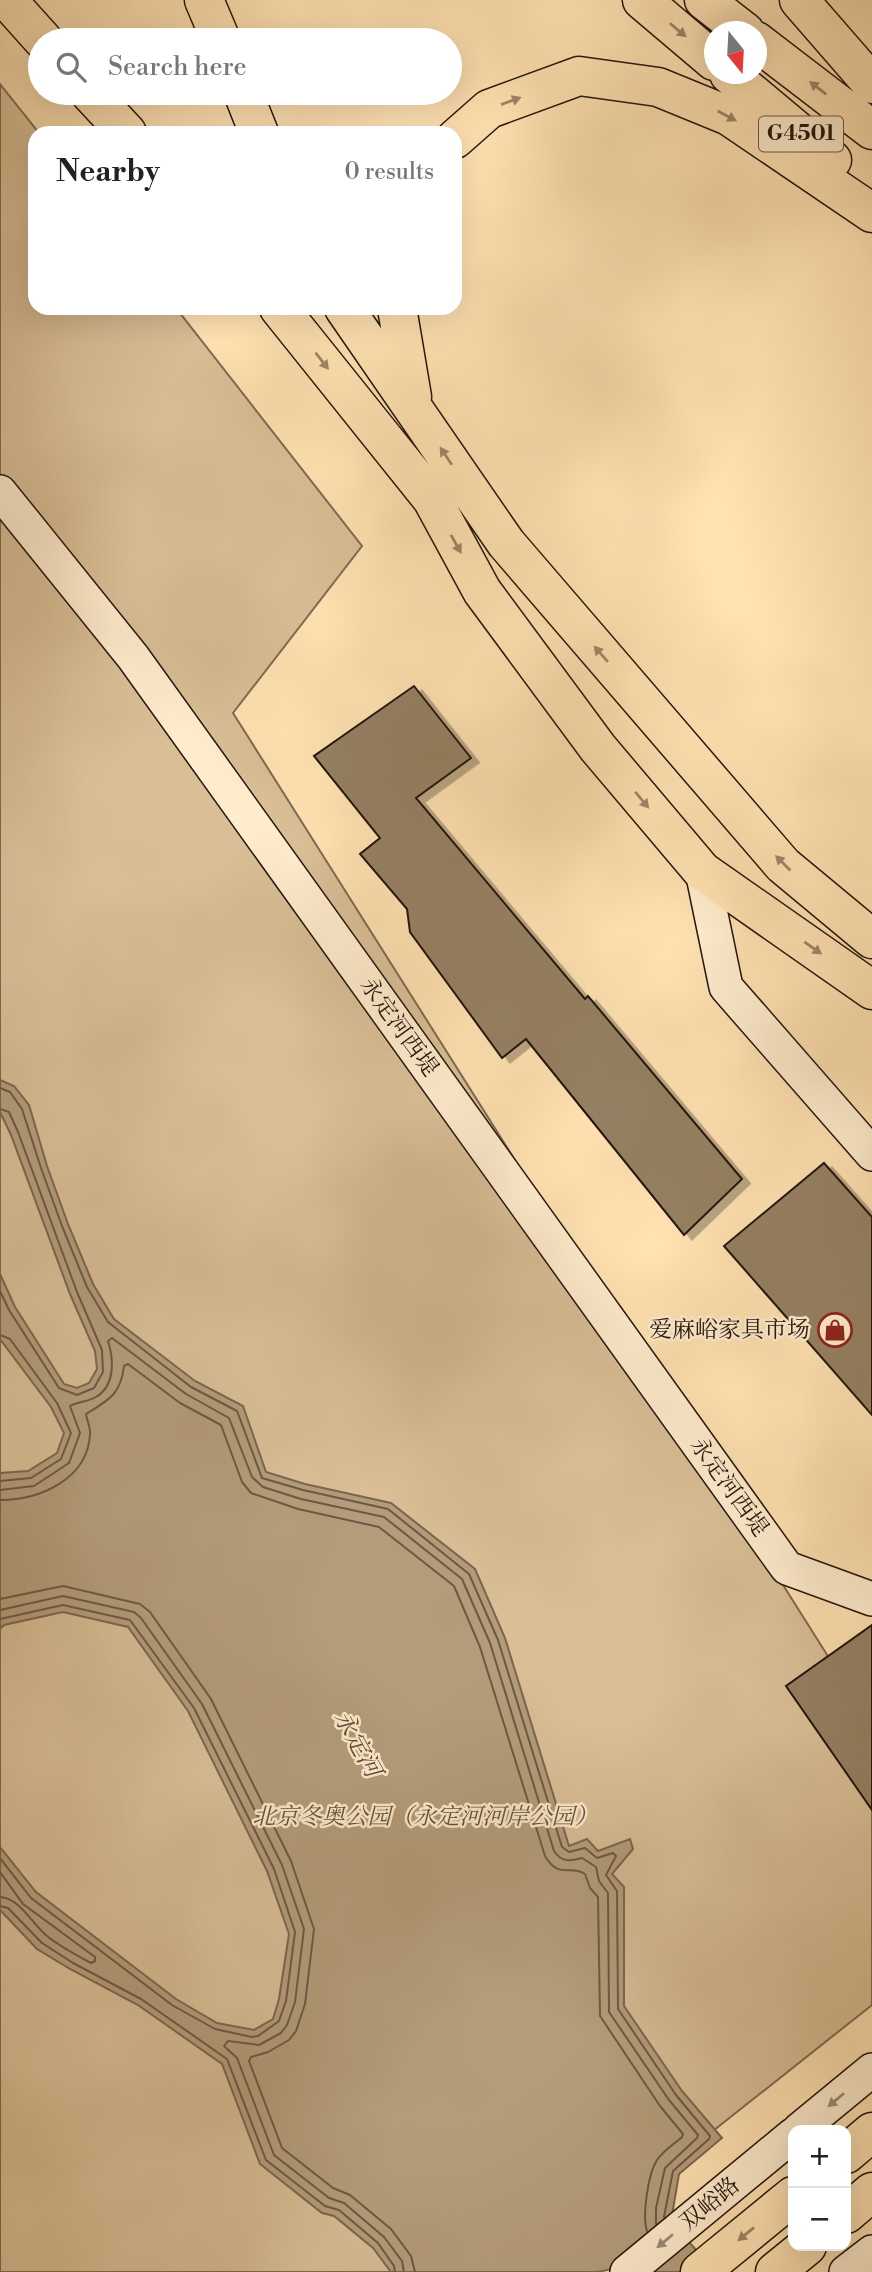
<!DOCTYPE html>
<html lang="en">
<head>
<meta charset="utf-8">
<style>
	body { margin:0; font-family:"Libre Bodoni","Noto Serif SC",serif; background:#f2f2f2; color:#222 }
	.controls { position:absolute; right:21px; bottom:21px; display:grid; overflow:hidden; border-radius:14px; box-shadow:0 7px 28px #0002 }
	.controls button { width:63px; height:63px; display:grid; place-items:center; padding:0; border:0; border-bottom:2px solid #e0e0e0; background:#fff; color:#222; font:35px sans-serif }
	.compass { position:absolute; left:704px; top:21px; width:63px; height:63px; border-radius:50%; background:#fff; box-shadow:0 7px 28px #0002; rotate:162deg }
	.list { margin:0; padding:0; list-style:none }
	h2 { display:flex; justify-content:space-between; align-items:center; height:91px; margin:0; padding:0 28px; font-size:30px }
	h2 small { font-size:23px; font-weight:400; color:#767676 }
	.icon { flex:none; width:38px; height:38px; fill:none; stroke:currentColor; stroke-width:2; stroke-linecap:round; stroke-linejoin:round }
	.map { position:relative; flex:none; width:872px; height:2272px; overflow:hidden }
	.search { position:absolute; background:#fff; box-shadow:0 7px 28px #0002; left:28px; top:28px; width:434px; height:77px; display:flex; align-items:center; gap:18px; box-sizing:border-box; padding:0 24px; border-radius:38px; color:#767676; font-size:26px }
	.panel { position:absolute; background:#fff; box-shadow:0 7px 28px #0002; left:28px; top:126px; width:434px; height:189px; border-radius:21px }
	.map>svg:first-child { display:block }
	.green { fill:#d9be96; stroke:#7e6a52; stroke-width:2 }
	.water { fill:#b49c7a; stroke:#7a664f; stroke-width:2 }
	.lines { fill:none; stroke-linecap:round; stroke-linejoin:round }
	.shore { stroke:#6b5944; stroke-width:2 }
	.building { fill:#958063; stroke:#22160e; stroke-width:2; filter:url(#shadow) }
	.secondary-casing { stroke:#22160e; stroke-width:36 }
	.highway-casing { stroke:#22160e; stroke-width:41 }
	.secondary { stroke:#ffeccd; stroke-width:33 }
	.highway { stroke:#ffe1b2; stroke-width:38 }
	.oneway { fill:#9c8668 }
	.oneway2 { fill:#9c8c77 }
	.labels { text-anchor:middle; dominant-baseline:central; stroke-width:5; stroke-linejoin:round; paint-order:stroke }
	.shield { fill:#ffeccd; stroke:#645647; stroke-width:2 }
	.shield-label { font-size:21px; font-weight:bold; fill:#22160e }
	.street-label { font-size:23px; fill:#22160e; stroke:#ffeccd }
	.poi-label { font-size:23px; fill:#22160e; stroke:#ffeccd; text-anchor:end }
	.park-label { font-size:23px; font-style:italic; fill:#62513e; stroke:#ffeccd }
	.water-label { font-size:24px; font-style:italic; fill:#5c4c39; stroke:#ffeccd }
</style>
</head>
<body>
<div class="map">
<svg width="872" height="2272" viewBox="0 0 872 2272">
	<defs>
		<filter id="shadow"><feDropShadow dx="8" dy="4.5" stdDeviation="0" flood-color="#0004"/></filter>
	</defs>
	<rect width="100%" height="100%" fill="#ffe1b2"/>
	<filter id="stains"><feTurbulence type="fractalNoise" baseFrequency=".00286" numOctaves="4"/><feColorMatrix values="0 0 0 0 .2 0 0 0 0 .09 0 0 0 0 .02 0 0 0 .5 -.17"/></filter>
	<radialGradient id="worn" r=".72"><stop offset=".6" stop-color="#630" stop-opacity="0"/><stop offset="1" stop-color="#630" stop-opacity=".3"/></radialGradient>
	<path class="green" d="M 0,84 L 39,133 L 35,133 L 35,308 L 176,308 L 362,546 L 233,713 L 872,1726 L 872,2005 L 535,2272 L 0,2272 Z"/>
	<path class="water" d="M 0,1080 L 14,1086 L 29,1105 L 47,1166 L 68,1224 L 93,1284 L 114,1319 L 195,1381 L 243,1406 L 266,1472 L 305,1484 L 391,1503 L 475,1569 L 505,1638 L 569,1846 L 587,1839 L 598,1851 L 630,1839 L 633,1849 L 612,1874 L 624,1887 L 624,2006 L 682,2091 L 722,2138 L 679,2174 L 671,2221 L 715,2272 L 619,2272 L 616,2268 L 598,2272 L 391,2272 L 373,2248 L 334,2216 L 322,2213 L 260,2164 L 222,2064 L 138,2005 L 70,1969 L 37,1949 L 0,1910 L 0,1847 L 36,1892 L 176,1999 L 217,2023 L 254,2030 L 273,2019 L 279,1999 L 289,1934 L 267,1871 L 188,1711 L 128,1627 L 63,1612 L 4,1625 L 0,1629 L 0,1473 L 28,1471 L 57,1453 L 64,1433 L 51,1407 L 0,1339 L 0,1274 L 15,1307 L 64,1384 L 77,1388 L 89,1383 L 97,1369 L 95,1351 L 70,1294 L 11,1135 L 0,1112 Z"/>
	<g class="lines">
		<path class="shore" d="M 0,1088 L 10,1092 L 22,1109 L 41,1168 L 62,1226 L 87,1287 L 108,1322 L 191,1387 L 237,1411 L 262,1478 L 303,1490 L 388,1509 L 469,1574 L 498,1640 L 562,1847 L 569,1852 L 585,1848 L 597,1858 L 613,1853 L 616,1856 L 606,1875 L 617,1891 L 618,2009 L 676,2095 L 710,2136 L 709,2139 L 673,2171 L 664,2217
			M 0,1109 L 9,1112 L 18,1132 L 77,1292 L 102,1350 L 103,1372 L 94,1388 L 77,1395 L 59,1388 L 9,1310 L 0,1291
			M 0,1335 L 10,1339 L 57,1403 L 71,1433 L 61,1459 L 31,1478 L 0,1481
			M 0,1490 L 34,1486 L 69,1463 L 80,1433 L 70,1406 C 77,1402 87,1402 96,1397 C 115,1386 114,1360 108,1341 L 112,1338 L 186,1394 L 229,1418 L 252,1477 L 263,1487 L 301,1499 L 384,1517 L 462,1579 L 490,1643 L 554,1851 C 562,1863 570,1861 582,1858 L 596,1867 L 599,1881 L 608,1893 L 609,2012 L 669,2100 L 698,2135 L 697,2138 L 665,2168 L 656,2208 L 656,2224
			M 0,1500 C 39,1500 87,1480 90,1435 C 91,1428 87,1421 86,1414 C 107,1401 121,1395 124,1366 L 128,1364 L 180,1403 L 221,1425 L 242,1482 L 251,1493 L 298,1509 L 379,1527 L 454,1586 L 480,1647 L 545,1856 C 559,1880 571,1864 585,1874 L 590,1888 L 598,1897 L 600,2016 L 660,2106 L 683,2134 L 682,2137 C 674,2144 663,2151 657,2160 C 648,2174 642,2216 647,2231
			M 0,1599 L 63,1586 L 140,1604 L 150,1612 L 211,1699 L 291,1861 L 314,1929 L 305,2004 L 296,2031 L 289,2040 L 268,2052 L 251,2057 L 249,2061 L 282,2148 L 333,2188 L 350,2195 L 391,2229 L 411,2256 L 415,2272
			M 0,1610 L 63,1596 L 134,1612 L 141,1618 L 202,1704 L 282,1865 L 304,1929 L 295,2002 L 287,2025 L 281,2033 L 259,2045 L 228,2041 L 224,2046 L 237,2058 L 274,2155 L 329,2198 L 344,2203 L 384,2237 L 402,2261 L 404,2272
			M 0,1619 L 63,1605 L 130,1620 L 194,1708 L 274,1869 L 295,1932 L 286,2001 L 279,2021 L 258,2036 L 252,2037 L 215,2029 L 172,2005 L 31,1898 L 0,1858
			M 0,1872 L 23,1904 L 95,1957 L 95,1961 L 91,1963 C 76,1955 59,1946 47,1936 C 31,1923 21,1899 0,1897
			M 0,1906 L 8,1908 L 42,1943 L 73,1963 L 141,1999 L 227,2059 L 266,2160 L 325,2206 L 339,2210 L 378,2243 L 394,2266 L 395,2272"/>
	</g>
	<path class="building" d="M 414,686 L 471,758 L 416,798 L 585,999 L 588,996 L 742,1179 L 684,1235 L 526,1039 L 502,1058 L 410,932 L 407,909 L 360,854 L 380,838 L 314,756 Z
		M 824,1163 L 872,1217 L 872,1415 L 724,1246 Z
		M 872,1625 L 872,1810 L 786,1686 Z"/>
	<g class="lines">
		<g class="secondary-casing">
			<path id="secondary" d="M 0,492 L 133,657 L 787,1568 L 872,1599
				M 702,871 L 726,987 L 872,1154
				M 799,2130 L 872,2070
				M 627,2272 L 793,2135
				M 846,2272 L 872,2252"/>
		</g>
		<g class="highway-casing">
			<path id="highway" d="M 7,0 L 43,40
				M 204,0 L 221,40
				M 642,0 L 714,61
				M 704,0 L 745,32
				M 799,0 L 872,84
				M 756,41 L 872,130
				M 729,74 L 832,160
				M 90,93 L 127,133
				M 243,93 L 259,133
				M 455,139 L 489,109 L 579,76 L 658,87 L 729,116 L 872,213
				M 279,308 L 432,499 L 482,591 L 598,748 L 702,871 L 872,990
				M 344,308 L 506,543 L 783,865 L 872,939
				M 397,308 L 412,397
				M 846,2154 L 872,2132
				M 846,2214 L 872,2192
				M 700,2272 L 793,2196
				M 775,2272 L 807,2246"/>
		</g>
		<use href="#secondary" class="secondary"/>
		<use href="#highway" class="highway"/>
	</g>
	<defs><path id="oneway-solid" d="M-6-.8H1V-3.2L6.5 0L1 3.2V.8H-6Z" transform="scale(1.75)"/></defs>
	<g class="oneway">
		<use href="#oneway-solid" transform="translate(678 30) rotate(40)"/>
		<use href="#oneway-solid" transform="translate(818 88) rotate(-142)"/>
		<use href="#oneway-solid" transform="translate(511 101) rotate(-20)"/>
		<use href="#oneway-solid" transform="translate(727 116) rotate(28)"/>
		<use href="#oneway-solid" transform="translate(322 361) rotate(52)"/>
		<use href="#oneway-solid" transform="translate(446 456) rotate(-124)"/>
		<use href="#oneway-solid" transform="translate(456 544) rotate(61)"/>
		<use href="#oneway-solid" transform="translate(601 654) rotate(-131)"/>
		<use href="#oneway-solid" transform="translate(642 800) rotate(50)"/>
		<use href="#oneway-solid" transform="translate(783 863) rotate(-135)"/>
		<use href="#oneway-solid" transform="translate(813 948) rotate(35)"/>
		<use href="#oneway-solid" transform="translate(746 2234) rotate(141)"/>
	</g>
	<g class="oneway2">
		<use href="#oneway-solid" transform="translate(836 2100) rotate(140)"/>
		<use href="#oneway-solid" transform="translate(665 2241) rotate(140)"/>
	</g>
	<defs>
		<g id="shop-ring" transform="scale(1.75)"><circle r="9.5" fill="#ffeccd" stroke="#8f2418" stroke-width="1.5"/><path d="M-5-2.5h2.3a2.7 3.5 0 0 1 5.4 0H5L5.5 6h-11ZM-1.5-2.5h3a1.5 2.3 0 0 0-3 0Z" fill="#8f2418"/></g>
	</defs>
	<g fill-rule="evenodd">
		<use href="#shop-ring" x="835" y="1330"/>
	</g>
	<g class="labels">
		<rect class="shield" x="759" y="116.5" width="84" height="35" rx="5"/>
		<g class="shield-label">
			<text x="801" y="134">G4501</text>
		</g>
		<g class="street-label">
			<text transform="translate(399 1027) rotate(54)">永定河西堤</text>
			<text transform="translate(729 1487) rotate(54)">永定河西堤</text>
			<text transform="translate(710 2204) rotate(-40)">双峪路</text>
		</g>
		<g class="poi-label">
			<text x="810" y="1330">爱麻峪家具市场</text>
		</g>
		<g class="park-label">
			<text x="425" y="1817">北京冬奥公园（永定河河岸公园）</text>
		</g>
		<g class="water-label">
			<text transform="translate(357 1744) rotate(61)">永定河</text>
		</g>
	</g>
	<rect width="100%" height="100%" filter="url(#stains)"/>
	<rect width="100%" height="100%" fill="url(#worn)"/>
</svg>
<div class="controls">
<button>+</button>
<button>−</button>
</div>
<svg class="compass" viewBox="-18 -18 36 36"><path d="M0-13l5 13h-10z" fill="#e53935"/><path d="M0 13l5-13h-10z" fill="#767676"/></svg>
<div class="search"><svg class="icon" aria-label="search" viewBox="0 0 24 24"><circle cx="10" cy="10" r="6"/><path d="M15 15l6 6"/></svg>Search here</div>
<section class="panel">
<h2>Nearby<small>0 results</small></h2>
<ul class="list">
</ul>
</section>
</div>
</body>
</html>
